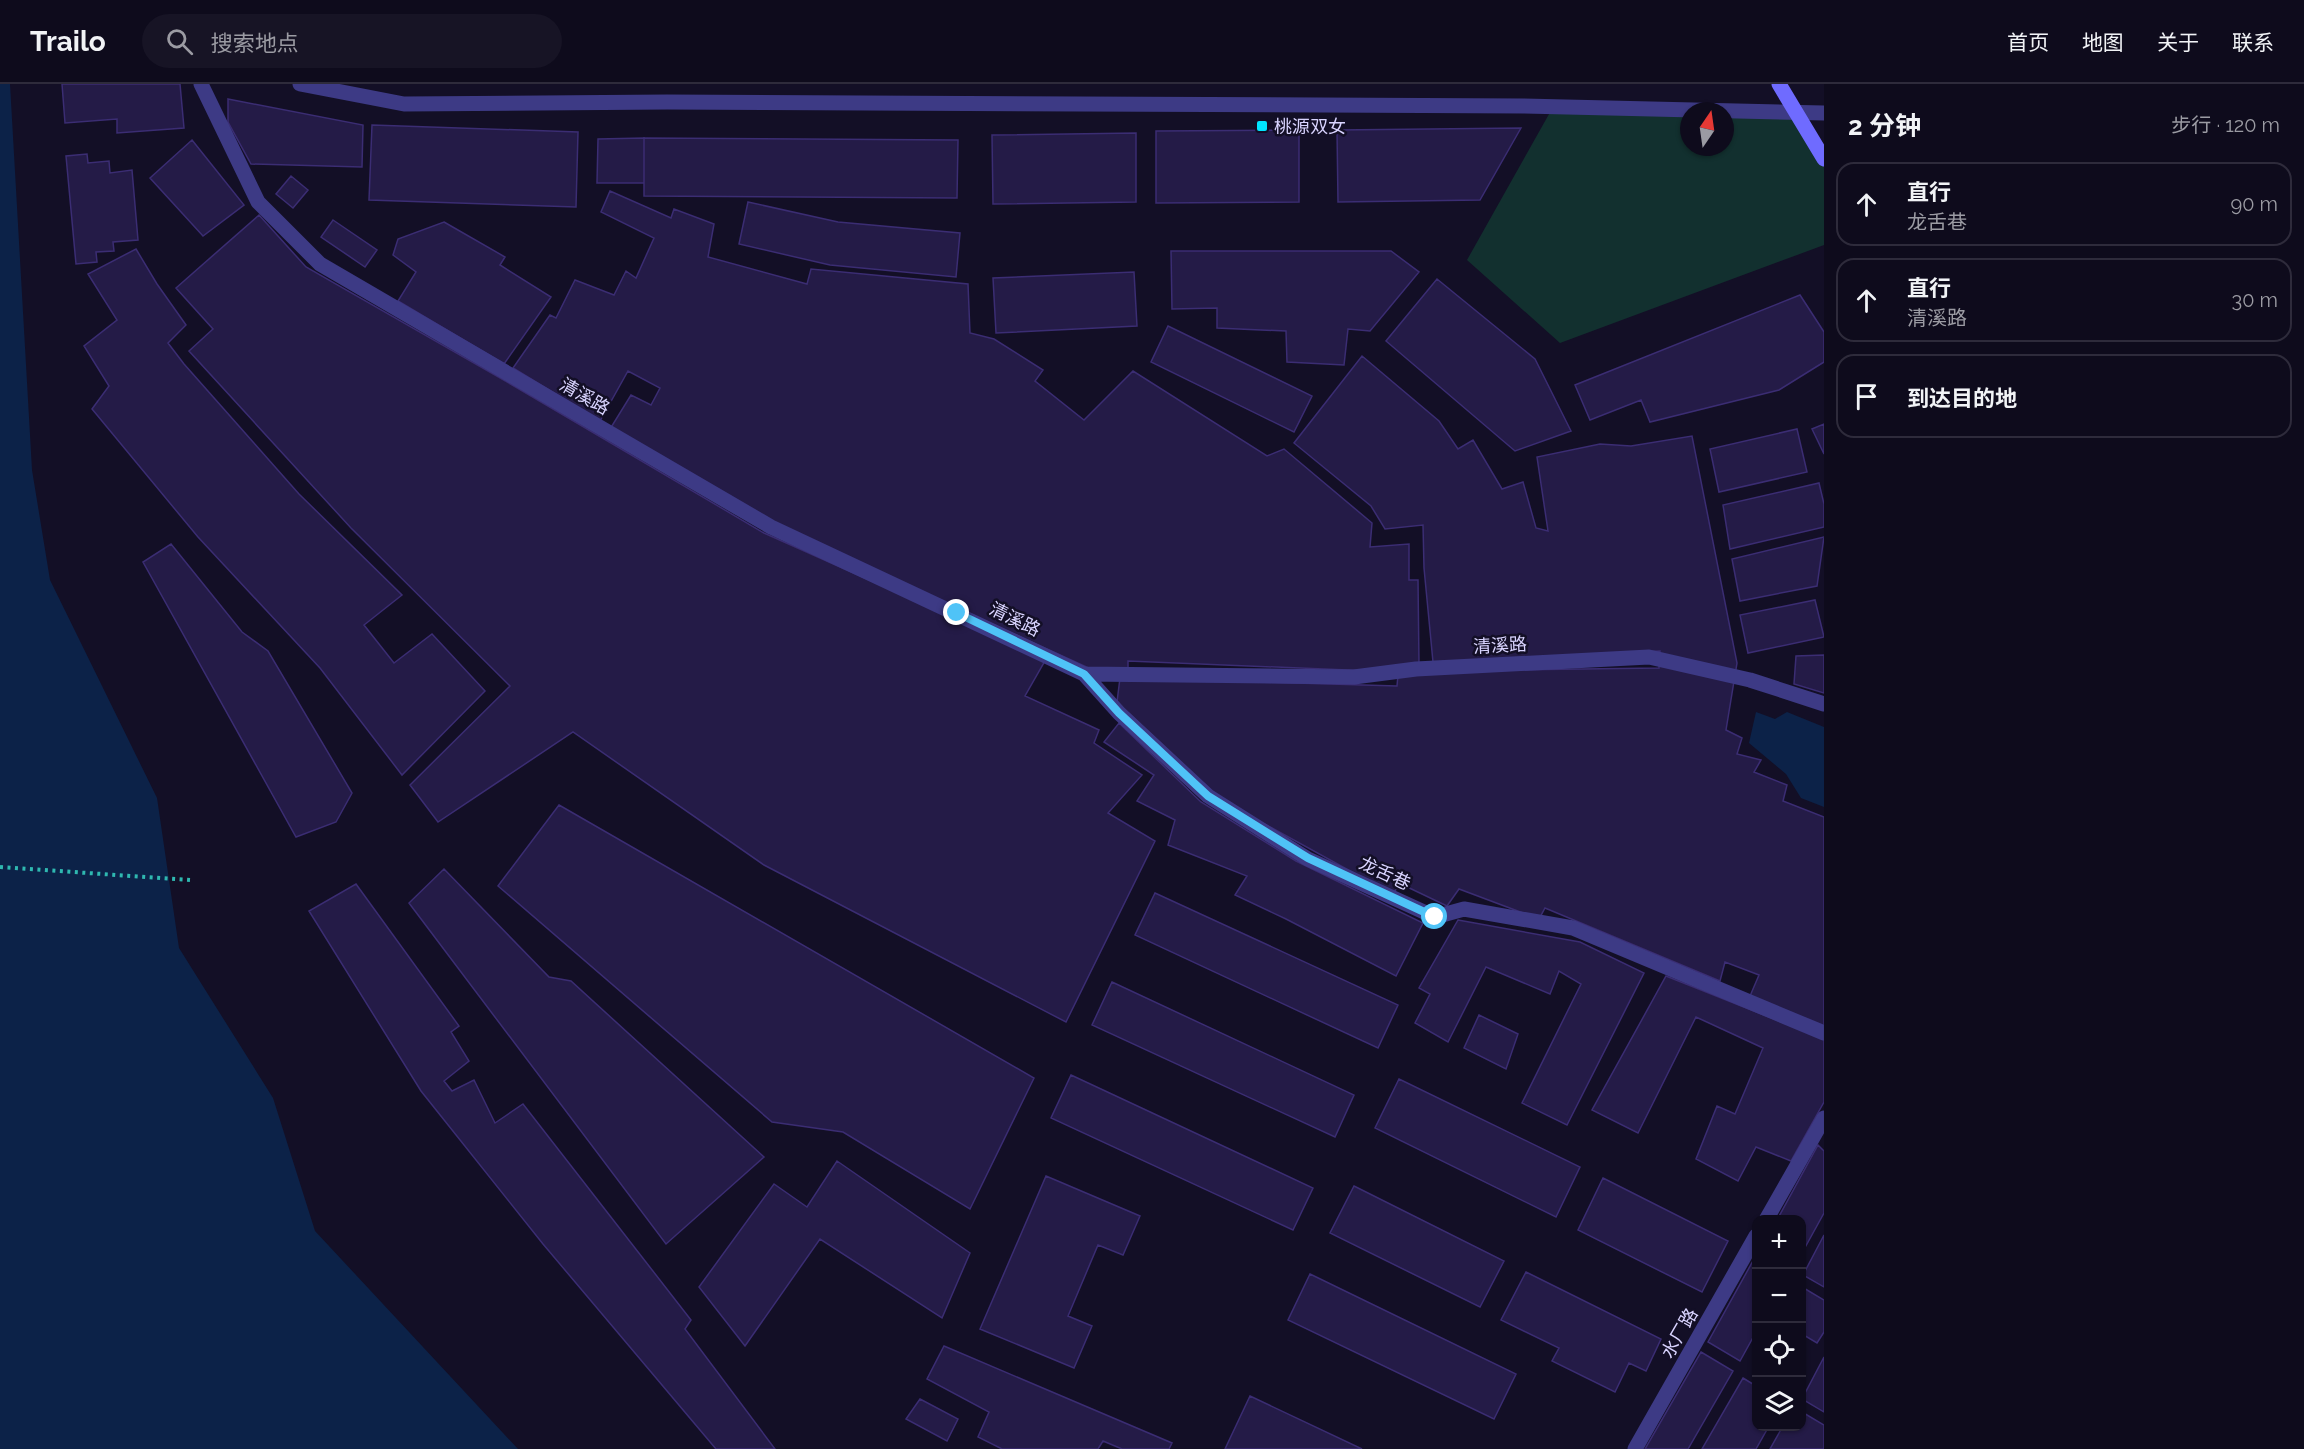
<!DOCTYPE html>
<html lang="zh">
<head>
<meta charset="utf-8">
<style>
	body { margin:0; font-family:Raleway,"Noto Sans SC",sans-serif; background:#171425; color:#f1f3f6 }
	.controls { position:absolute; right:18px; bottom:18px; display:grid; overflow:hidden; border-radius:12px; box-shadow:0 2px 4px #0004 }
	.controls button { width:54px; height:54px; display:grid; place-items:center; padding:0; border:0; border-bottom:2px solid #2e2b3b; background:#0e0b1c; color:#f1f3f6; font:30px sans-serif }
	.compass { position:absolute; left:1680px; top:18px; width:54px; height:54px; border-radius:50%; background:#0e0b1c; box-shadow:0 2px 4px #0004; rotate:13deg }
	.stop { position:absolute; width:18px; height:18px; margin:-14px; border:4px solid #4fc3f7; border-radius:50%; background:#fff }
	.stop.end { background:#4fc3f7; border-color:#fff; box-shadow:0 2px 6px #0008 }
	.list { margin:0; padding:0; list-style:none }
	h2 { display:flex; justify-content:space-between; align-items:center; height:78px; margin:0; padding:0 24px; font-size:26px }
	h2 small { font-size:20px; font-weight:400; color:#9b9ba3 }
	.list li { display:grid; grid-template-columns:39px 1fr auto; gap:18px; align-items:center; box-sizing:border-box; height:84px; margin:0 12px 12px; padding:0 12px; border:2px solid #2e2b3b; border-radius:18px }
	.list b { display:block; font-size:22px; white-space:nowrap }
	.list p { margin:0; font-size:20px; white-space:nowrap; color:#9b9ba3 }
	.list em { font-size:20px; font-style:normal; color:#9b9ba3 }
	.icon { flex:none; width:33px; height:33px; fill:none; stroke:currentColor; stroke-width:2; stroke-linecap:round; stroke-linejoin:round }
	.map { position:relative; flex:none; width:1824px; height:1365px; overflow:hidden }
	header { display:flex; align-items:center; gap:36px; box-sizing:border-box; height:84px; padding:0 30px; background:#0e0b1c; border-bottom:2px solid #2e2b3b }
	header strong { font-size:28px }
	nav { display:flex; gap:33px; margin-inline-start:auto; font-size:21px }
	.search { width:420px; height:54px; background:#171425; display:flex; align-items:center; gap:15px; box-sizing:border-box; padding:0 21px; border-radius:33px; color:#9b9ba3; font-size:22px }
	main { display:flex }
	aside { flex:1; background:#0e0b1c }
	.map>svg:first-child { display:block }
	.green { fill:#12302f; fill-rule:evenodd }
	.water { fill:#0c2248 }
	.building { fill:#241b47; stroke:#3b2d73; stroke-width:1.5 }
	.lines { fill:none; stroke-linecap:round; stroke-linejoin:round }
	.path { stroke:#2fb8b0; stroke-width:4; stroke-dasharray:3 4.5; stroke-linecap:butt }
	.lane { stroke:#3d3a85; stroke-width:15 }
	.street { stroke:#3d3a85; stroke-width:15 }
	.secondary { stroke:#6f6bff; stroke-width:15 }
	.route { stroke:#4fc3f7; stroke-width:8 }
	.poi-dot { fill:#00e5ff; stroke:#130f26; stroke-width:2 }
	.labels { text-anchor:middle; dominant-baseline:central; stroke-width:5; stroke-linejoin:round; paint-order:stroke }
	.poi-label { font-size:18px; fill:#d9d4ff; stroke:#130f26; text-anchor:start }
	.street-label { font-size:18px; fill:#d9d4ff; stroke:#130f26 }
</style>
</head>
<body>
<header>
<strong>Trailo</strong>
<div class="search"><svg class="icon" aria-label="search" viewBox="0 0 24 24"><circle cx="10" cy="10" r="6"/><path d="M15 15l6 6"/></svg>搜索地点</div>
<nav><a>首页</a><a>地图</a><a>关于</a><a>联系</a></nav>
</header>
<main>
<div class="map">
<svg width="1824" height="1365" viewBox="0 0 1824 1365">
	<rect width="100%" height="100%" fill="#130f26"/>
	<path class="green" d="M 1553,23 L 1796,28 L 1824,75 L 1824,161 L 1560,259 L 1467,176 ZM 1689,27 L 1725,27 L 1725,63 L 1689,63 Z"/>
	<path class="water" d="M 0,0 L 10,0 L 32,386 L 50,496 L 157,714 L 179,864 L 273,1014 L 315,1147 L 518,1365 L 0,1365 Z
		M 1756,628 L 1775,635 L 1787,628 L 1824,643 L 1824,723 L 1801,714 L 1786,690 L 1749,659 Z"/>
	<path class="building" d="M 62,0 L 180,0 L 184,44 L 117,49 L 117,35 L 65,39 Z
		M 228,15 L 363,41 L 362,83 L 251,80 L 228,38 Z
		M 372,41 L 578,48 L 576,123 L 369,116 Z
		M 1521,44 L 1480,116 L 1338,118 L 1337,46 Z
		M 1299,46 L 1299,118 L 1156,119 L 1156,47 Z
		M 1136,49 L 1136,118 L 993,120 L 992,51 Z
		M 644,54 L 644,99 L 597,99 L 598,55 Z
		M 644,54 L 958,56 L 957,114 L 644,112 Z
		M 192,56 L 244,121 L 203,152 L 150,94 Z
		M 87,70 L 88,79 L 109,77 L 110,89 L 132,86 L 138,156 L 113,158 L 114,167 L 96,168 L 97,178 L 76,180 L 66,72 Z
		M 291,92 L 308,106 L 293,124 L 276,110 Z
		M 610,107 L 671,134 L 674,125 L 714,140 L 708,173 L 807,200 L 811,185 L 968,200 L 970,249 L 994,255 L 1043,286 L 1035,297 L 1084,336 L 1133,287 L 1267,372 L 1284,365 L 1372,439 L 1370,463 L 1409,460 L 1409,496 L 1418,496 L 1419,580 L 1372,587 L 1128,577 L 1128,584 L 1093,586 L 788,447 L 610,345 L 631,311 L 651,321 L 660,304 L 628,287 L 600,337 L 513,284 L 550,231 L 556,234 L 575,196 L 614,211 L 626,187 L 636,194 L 654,154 L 601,128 Z
		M 748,118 L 838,138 L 960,149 L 956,193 L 830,181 L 739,160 Z
		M 259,131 L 306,183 L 514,302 L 764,449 L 1046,575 L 1025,612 L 1099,646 L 1094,659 L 1142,691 L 1108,729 L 1155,757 L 1066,938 L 764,781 L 573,648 L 438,738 L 410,701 L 510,602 L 351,444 L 189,267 L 213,245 L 176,204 Z
		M 333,136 L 377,166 L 365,183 L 321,153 Z
		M 444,138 L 505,173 L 500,181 L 551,213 L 504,280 L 398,217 L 416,188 L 393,171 L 398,155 Z
		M 136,165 L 157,200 L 186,241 L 168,259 L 184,280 L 299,410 L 402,511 L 364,541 L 394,579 L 432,550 L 485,607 L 402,691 L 320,584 L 198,453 L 92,325 L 109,302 L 84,262 L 117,236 L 88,190 Z
		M 1171,167 L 1391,167 L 1419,188 L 1370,247 L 1348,245 L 1344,281 L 1287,278 L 1286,247 L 1217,244 L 1217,224 L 1172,225 Z
		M 1134,188 L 1137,242 L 996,249 L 993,194 Z
		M 1437,195 L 1535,275 L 1571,347 L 1515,367 L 1386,257 Z
		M 1800,211 L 1824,248 L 1824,278 L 1779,306 L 1650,338 L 1641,316 L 1590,336 L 1575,301 Z
		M 1168,242 L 1312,312 L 1294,348 L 1151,278 Z
		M 1362,272 L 1439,337 L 1458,365 L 1473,356 L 1502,405 L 1523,398 L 1536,444 L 1548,447 L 1537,373 L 1600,360 L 1631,362 L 1692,352 L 1737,579 L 1726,646 L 1742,654 L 1737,670 L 1761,676 L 1754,688 L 1787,701 L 1783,717 L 1824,733 L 1824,943 L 1750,912 L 1759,891 L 1725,878 L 1720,897 L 1545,824 L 1539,835 L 1459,805 L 1447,822 L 1401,800 L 1392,810 L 1232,722 L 1203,700 L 1117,618 L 1120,594 L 1397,602 L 1398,591 L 1441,587 L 1659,584 L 1660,567 L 1433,578 L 1424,484 L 1423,441 L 1385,445 L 1371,422 L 1294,359 Z
		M 1824,340 L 1824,370 L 1812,345 Z
		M 1797,345 L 1807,388 L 1719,408 L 1710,365 Z
		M 1819,399 L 1824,420 L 1824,443 L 1730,465 L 1723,421 Z
		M 1824,453 L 1817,502 L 1740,517 L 1732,475 Z
		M 171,460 L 242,548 L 268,567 L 352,709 L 336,738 L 296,753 L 143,478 Z
		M 1815,516 L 1824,553 L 1748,569 L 1740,531 Z
		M 1824,571 L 1824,609 L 1794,600 L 1796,572 Z
		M 1119,639 L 1201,718 L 1296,777 L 1423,839 L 1396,892 L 1286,835 L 1235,811 L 1247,792 L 1168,761 L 1175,736 L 1137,717 L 1154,691 L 1104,658 Z
		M 559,721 L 1034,994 L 970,1125 L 843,1048 L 772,1038 L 498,802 Z
		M 444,785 L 549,893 L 571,897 L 764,1073 L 666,1160 L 409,819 Z
		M 356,800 L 459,942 L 451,948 L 469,977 L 444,997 L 452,1007 L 474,996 L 495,1039 L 523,1020 L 691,1236 L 685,1245 L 775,1365 L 716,1365 L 543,1160 L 421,1007 L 309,827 Z
		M 1155,809 L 1398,921 L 1378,964 L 1135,851 Z
		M 1458,836 L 1580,858 L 1644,889 L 1567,1041 L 1522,1019 L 1581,900 L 1559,887 L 1550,910 L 1486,883 L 1448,958 L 1415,939 L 1430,910 L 1419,904 Z
		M 1666,892 L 1824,955 L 1824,1018 L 1791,1077 L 1756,1063 L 1738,1097 L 1696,1075 L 1717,1022 L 1735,1030 L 1763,964 L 1696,933 L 1638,1049 L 1592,1026 Z
		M 1112,898 L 1354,1011 L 1335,1053 L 1092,941 Z
		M 1479,931 L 1518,950 L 1506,985 L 1464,964 Z
		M 1071,991 L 1313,1104 L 1293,1146 L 1051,1034 Z
		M 1399,995 L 1580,1083 L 1556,1133 L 1375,1044 Z
		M 1818,1061 L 1824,1067 L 1824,1129 L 1802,1169 L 1802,1136 L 1777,1136 Z
		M 837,1077 L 970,1169 L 942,1234 L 820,1155 L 745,1262 L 699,1203 L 774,1100 L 807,1123 Z
		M 1046,1092 L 1140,1132 L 1123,1171 L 1098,1161 L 1068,1232 L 1092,1242 L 1074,1284 L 980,1245 Z
		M 1603,1094 L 1728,1157 L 1702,1208 L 1578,1146 Z
		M 1354,1102 L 1504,1177 L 1480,1223 L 1330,1149 Z
		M 1824,1151 L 1824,1203 L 1803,1191 Z
		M 1754,1175 L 1756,1176 L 1756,1248 L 1740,1277 L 1708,1258 Z
		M 1526,1188 L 1661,1255 L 1646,1287 L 1629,1279 L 1615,1308 L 1552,1277 L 1559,1264 L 1501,1236 Z
		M 1310,1190 L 1516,1290 L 1494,1335 L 1288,1236 Z
		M 1802,1203 L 1824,1216 L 1824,1248 L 1817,1259 L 1802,1250 Z
		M 944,1262 L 1172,1359 L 1169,1365 L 1122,1365 L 1103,1357 L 1098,1365 L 1002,1365 L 978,1353 L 989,1328 L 927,1295 Z
		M 1701,1268 L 1733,1287 L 1688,1365 L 1645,1365 Z
		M 1824,1273 L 1824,1328 L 1802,1315 Z
		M 1743,1294 L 1756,1302 L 1756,1342 L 1769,1342 L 1756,1365 L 1702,1365 Z
		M 1250,1312 L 1362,1365 L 1225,1365 Z
		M 920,1315 L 958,1335 L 947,1357 L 906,1335 Z
		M 1802,1328 L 1824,1341 L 1824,1365 L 1770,1365 L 1783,1342 L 1802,1342 Z"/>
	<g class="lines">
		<path class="path" d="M 0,783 L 190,796"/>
		<path class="lane" d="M 300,0 L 404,20 L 667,18 L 1524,22 L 1824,29
			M 1766,1136 L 1824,1034
			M 1635,1365 L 1756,1152"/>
		<path class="street" d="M 201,0 L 258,118 L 320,180 L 771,443 L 1084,590 L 1354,593 L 1416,585 L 1649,573 L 1750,596 L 1824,620
			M 1084,590 L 1119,629 L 1208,712 L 1308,775 L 1435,833 L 1464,825 L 1573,844 L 1824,949"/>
		<path class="secondary" d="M 1779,0 L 1824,75"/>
	</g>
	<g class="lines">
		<path class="route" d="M 957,529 L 1084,590 L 1119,629 L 1208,712 L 1308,774 L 1435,833"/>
	</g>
	<rect class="poi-dot" x="1256" y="36" width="12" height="12" rx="3"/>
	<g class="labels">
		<g class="poi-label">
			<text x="1274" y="42">桃源双女</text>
		</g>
		<g class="street-label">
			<text transform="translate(585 312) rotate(30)">清溪路</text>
			<text transform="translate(1015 535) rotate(26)">清溪路</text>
			<text transform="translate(1500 561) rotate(-3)">清溪路</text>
			<text transform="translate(1385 789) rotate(25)">龙舌巷</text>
			<text transform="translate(1679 1249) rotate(-60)">水厂路</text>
		</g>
	</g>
</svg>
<div class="controls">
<button>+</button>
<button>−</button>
<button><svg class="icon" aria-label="locate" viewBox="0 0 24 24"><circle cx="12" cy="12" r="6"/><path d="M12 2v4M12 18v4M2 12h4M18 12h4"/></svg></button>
<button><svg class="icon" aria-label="layers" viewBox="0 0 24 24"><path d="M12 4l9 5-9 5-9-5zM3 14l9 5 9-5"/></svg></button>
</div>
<svg class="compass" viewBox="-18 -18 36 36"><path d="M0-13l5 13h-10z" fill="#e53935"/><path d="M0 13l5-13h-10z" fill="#9b9ba3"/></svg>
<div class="stop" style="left:1435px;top:833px"></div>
<div class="stop end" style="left:957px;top:529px"></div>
</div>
<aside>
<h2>2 分钟<small>步行 · 120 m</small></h2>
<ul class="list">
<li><svg class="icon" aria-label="ahead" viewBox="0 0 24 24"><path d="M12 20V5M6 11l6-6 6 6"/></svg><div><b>直行</b><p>龙舌巷</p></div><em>90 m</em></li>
<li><svg class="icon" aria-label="ahead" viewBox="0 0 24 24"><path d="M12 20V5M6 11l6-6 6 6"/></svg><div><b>直行</b><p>清溪路</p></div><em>30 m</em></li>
<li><svg class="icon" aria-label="arrive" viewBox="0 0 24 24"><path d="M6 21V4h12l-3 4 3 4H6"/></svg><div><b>到达目的地</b></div></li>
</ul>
</aside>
</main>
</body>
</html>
